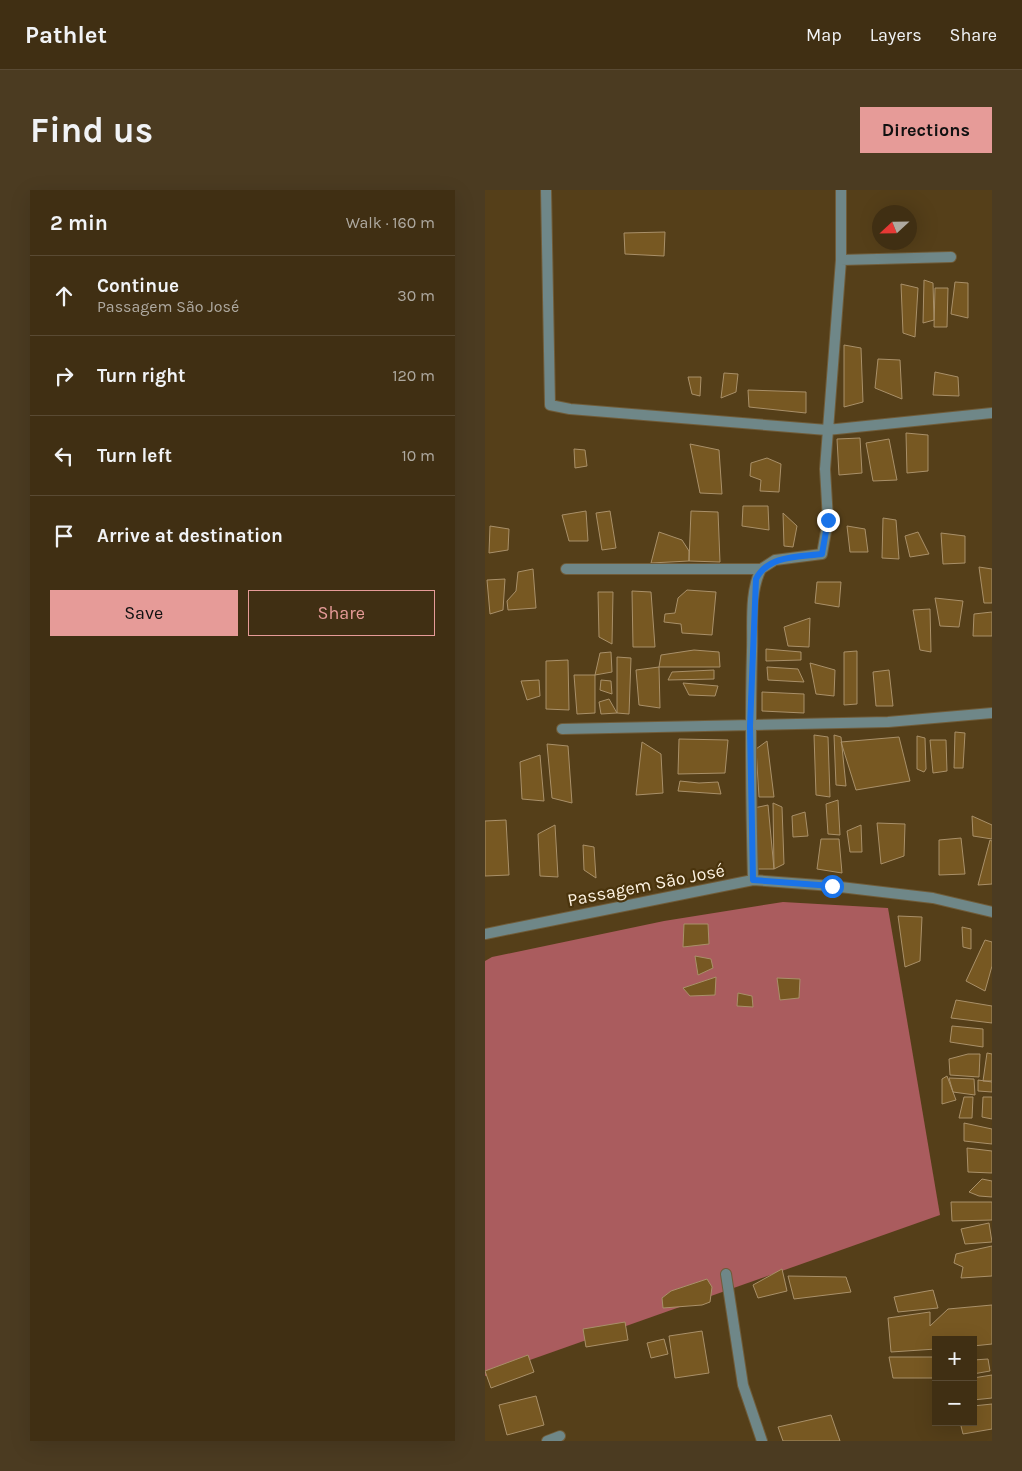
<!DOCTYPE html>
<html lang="en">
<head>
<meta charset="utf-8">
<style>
	body { margin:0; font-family:Karla,sans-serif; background:#4b3b21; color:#f1f3f6 }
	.controls { position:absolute; right:15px; bottom:15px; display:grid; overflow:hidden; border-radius:0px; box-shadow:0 5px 20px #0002 }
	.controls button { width:45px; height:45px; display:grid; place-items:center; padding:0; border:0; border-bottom:1px solid #594a33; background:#402f13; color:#f1f3f6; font:25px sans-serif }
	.compass { position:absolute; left:387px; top:15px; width:45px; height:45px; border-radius:50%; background:#402f13; box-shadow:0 5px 20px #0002; rotate:248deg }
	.stop { position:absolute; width:15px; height:15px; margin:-11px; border:4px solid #1a73e8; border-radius:50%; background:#fff }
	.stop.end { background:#1a73e8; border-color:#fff; box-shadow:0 1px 5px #0008 }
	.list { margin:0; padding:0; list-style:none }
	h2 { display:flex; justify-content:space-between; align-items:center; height:65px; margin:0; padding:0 20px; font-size:21px }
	h2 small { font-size:16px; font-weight:400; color:#aea9a0 }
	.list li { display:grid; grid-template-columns:32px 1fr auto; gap:15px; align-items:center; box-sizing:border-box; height:80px; padding:0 20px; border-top:1px solid #594a33 }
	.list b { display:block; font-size:19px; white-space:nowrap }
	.list p { margin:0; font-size:16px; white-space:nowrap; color:#aea9a0 }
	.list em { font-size:16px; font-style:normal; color:#aea9a0 }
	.actions { display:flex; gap:10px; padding:15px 20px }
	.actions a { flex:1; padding:11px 0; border:1px solid #e69b98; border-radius:0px; text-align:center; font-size:18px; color:#e69b98 }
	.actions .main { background:#e69b98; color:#111 }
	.icon { flex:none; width:28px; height:28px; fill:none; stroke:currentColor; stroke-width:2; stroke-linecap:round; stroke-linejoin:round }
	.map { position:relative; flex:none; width:507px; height:1251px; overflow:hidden; border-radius:0px }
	header { display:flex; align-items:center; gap:30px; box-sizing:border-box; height:70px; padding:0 25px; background:#402f13; border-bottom:1px solid #594a33 }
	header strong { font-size:24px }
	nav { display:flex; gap:28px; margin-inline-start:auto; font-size:18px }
	.intro { display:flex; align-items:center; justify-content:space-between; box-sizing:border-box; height:120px; padding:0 30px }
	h1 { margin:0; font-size:35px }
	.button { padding:12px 22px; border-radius:0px; background:#e69b98; color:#111; font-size:18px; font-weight:700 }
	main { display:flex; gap:30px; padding:0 30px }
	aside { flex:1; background:#402f13; border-radius:0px; box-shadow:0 5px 20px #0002 }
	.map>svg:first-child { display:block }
	.forest { fill:#aa5c5e }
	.building { fill:#775822; stroke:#a99069 }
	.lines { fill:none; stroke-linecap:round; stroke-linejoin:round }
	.minor-casing { stroke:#705c39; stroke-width:12 }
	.minor { stroke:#6f8788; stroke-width:10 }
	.route { stroke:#1a73e8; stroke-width:6 }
	.labels { text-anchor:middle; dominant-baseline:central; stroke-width:4.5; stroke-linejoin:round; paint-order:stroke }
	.street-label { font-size:18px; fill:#fdf3e2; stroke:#4a340d }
</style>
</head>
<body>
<header>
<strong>Pathlet</strong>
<nav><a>Map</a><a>Layers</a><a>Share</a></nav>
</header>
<div class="intro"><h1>Find us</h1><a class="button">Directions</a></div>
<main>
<aside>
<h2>2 min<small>Walk · 160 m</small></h2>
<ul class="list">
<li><svg class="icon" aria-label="ahead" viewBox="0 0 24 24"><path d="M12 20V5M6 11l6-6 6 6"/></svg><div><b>Continue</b><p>Passagem São José</p></div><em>30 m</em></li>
<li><svg class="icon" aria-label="right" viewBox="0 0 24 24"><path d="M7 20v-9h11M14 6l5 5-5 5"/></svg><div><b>Turn right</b></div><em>120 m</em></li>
<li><svg class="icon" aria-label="left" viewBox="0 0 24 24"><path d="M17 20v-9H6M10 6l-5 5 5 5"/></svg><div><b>Turn left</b></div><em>10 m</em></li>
<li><svg class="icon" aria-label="arrive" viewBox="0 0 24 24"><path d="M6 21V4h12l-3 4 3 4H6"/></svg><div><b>Arrive at destination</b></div></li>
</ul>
<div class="actions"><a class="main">Save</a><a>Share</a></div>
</aside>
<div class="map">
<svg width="507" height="1251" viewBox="0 0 507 1251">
	<rect width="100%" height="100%" fill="#553f19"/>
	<path class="forest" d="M 298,712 L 403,718 L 455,1025 L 0,1186 L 0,771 L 7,767 L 179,731 Z"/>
	<path class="building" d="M 180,42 L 179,66 L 140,64 L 139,43 Z
		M 439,90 L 448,93 L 449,130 L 438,133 Z
		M 470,92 L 483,93 L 483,128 L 466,124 Z
		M 416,94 L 433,98 L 430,147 L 418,143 Z
		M 450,98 L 463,98 L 462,137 L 449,137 Z
		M 359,155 L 376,158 L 378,212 L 359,217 Z
		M 393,169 L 415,170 L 417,209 L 390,198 Z
		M 450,182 L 473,187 L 474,206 L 448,205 Z
		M 239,183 L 253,184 L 251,202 L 236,208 Z
		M 203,187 L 216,187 L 215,206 L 207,204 Z
		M 263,200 L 321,202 L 321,223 L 264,217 Z
		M 421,243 L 443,245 L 443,281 L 422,283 Z
		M 375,248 L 377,283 L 354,285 L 352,249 Z
		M 404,249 L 412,290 L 388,291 L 381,253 Z
		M 205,254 L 234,260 L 237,304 L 215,303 Z
		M 89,259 L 100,260 L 102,276 L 90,278 Z
		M 282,268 L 296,274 L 294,302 L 275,301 L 276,290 L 265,286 L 266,273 Z
		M 258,316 L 283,316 L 284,340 L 257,336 Z
		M 101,321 L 103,351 L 84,351 L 77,325 Z
		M 125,321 L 131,358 L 117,360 L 111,323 Z
		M 206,321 L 233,322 L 235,372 L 204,371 Z
		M 298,323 L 312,336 L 308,357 L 299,356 Z
		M 398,328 L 411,330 L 414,369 L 397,368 Z
		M 5,336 L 24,339 L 23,360 L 4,363 Z
		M 362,336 L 380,339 L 383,362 L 365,362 Z
		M 174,342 L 197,350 L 204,361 L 204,371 L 166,373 Z
		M 433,342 L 444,364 L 425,367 L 420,346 Z
		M 456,343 L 480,346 L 480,373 L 458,374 Z
		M 494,377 L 507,379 L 507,413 L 499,413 Z
		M 48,379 L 51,418 L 23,420 L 22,411 L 31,401 L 33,382 Z
		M 20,389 L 18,420 L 5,424 L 2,390 Z
		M 332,392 L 356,392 L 354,417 L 330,413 Z
		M 202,400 L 231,402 L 227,445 L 197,443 L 196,434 L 179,432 L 180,424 L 190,423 L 193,408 Z
		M 147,401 L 166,402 L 170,457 L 148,457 Z
		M 113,402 L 128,402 L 127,454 L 114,447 Z
		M 450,408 L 478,411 L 474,437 L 455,436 Z
		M 445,419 L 446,462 L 435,460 L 428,420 Z
		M 507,422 L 507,446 L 488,446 L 489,424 Z
		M 325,428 L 324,457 L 303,456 L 299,437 Z
		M 281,459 L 316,462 L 316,470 L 281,471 Z
		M 209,460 L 234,462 L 235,477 L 174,477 L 176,465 Z
		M 372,461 L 372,514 L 359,515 L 359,462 Z
		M 126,462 L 127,482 L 110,485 L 115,463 Z
		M 132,467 L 146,468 L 144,524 L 132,523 Z
		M 83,470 L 84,520 L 61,519 L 61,471 Z
		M 325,473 L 350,480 L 349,506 L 331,504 Z
		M 174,477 L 175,518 L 154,515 L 151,480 Z
		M 282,477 L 313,479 L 319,492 L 283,490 Z
		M 229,480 L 229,489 L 183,490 L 187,482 Z
		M 404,480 L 408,516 L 391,516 L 388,482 Z
		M 89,485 L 110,485 L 110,523 L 92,524 Z
		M 54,490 L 55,506 L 42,510 L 36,491 Z
		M 116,490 L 126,491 L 127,504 L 115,500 Z
		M 198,493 L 233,496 L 230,506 L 204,505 Z
		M 277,502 L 319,504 L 319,523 L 277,521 Z
		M 124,509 L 132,523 L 116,524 L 114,512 Z
		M 470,542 L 480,543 L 478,578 L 469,578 Z
		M 329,545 L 343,547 L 345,607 L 331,605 Z
		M 349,545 L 356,547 L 361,596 L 351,595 Z
		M 432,546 L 440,548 L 441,579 L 439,582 L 432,579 Z
		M 414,547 L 425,591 L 371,600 L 356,552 Z
		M 194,549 L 243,550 L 240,583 L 193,584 Z
		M 445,550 L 461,550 L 462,581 L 448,583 Z
		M 282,551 L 289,607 L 274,607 L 271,559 Z
		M 157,552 L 176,564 L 178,603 L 151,605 Z
		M 62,554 L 83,556 L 87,613 L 67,608 Z
		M 55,565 L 59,611 L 37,609 L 35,572 Z
		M 195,591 L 214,593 L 233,592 L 236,604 L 193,601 Z
		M 353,610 L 355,645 L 343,644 L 341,614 Z
		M 288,613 L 297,617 L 299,674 L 289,679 Z
		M 283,615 L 289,679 L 272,679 L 269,618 Z
		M 320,622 L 323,646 L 308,647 L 307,626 Z
		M 487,626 L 507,635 L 507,649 L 488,646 Z
		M 21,630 L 24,685 L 0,686 L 0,631 Z
		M 392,633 L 420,634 L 419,666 L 396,674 Z
		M 70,635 L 73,687 L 55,686 L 53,644 Z
		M 376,635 L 377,662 L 365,662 L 362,641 Z
		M 476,648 L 480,684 L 454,685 L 454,650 Z
		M 336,649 L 354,649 L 357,683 L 332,679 Z
		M 505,650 L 507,651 L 507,694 L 493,695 Z
		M 98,655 L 109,657 L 111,688 L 99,680 Z
		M 413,726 L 437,727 L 435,771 L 420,777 Z
		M 199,734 L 223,734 L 224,754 L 198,757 Z
		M 477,737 L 486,739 L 486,759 L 478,757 Z
		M 500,750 L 507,752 L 507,776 L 500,801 L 481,791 Z
		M 210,766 L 226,769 L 228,778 L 213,785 Z
		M 231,787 L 230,805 L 205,806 L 198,798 Z
		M 292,788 L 315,789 L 314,808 L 295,810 Z
		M 253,803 L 267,806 L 268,817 L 252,816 Z
		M 471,810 L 507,816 L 507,833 L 466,828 Z
		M 467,836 L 498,839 L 498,857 L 465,852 Z
		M 502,863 L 507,864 L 507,891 L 498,891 Z
		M 483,864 L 495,864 L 494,887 L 465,885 L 464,869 Z
		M 462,886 L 471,910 L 457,914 L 457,889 Z
		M 464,888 L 489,889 L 490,905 L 468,902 Z
		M 493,890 L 507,892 L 507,902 L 493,901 Z
		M 479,907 L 488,907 L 487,928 L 474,928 Z
		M 498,907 L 507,907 L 507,929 L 497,927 Z
		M 479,933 L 507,939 L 507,954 L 479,951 Z
		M 482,958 L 507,961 L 507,983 L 483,982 Z
		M 497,989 L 507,991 L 507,1007 L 494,1006 L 484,1002 Z
		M 466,1012 L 507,1012 L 507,1030 L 467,1031 Z
		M 504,1033 L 507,1052 L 480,1054 L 476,1039 Z
		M 507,1056 L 507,1086 L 476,1088 L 478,1077 L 469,1073 L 471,1064 Z
		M 297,1079 L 302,1101 L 273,1108 L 268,1095 Z
		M 303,1086 L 361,1087 L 366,1102 L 309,1109 Z
		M 222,1089 L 227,1097 L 225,1112 L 217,1115 L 178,1118 L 177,1108 L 186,1101 Z
		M 448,1100 L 453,1118 L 413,1122 L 409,1107 Z
		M 507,1115 L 507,1154 L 488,1156 L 488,1150 L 451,1150 L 451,1159 L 406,1162 L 403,1128 L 445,1122 L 445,1136 L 463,1119 Z
		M 140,1132 L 143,1150 L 101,1157 L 98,1139 Z
		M 217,1141 L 224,1183 L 190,1188 L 184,1146 Z
		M 179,1149 L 183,1164 L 166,1168 L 162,1153 Z
		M 43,1165 L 49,1182 L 6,1198 L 0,1181 Z
		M 404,1167 L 451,1167 L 451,1188 L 408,1188 Z
		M 503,1169 L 505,1181 L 488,1184 L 488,1170 Z
		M 507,1185 L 507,1208 L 488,1210 L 488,1188 Z
		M 51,1206 L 59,1235 L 22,1245 L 14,1215 Z
		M 507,1214 L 507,1239 L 478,1244 L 475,1232 L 488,1232 L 488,1216 Z
		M 346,1225 L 355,1251 L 298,1251 L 293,1237 Z"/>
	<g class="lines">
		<g class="minor-casing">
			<path id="minor" d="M 61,0 L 65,215 L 85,219 L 342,240 L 507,223
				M 356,70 L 466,67
				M 81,379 L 276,379 L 290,370 L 337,364 L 343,330 L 340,279 L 356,70 L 356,0
				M 77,539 L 403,532 L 507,523
				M 268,690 C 266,614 265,538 267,461 C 268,435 264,403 276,379
				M 0,744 L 268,690 L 347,696 L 448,708 L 507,722
				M 241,1084 L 258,1195 L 277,1251
				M 62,1251 L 75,1246"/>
		</g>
		<use href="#minor" class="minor"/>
	</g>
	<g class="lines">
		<path class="route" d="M 343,330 L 337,364 C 313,367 283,365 271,389 L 265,536 L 268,690 L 347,696"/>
	</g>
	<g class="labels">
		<g class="street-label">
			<text transform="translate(161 695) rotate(-11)">Passagem São José</text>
		</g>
	</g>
</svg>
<div class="controls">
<button>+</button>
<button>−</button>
</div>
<svg class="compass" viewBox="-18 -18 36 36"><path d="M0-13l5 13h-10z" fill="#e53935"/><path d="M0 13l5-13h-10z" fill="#aea9a0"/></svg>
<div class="stop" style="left:347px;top:696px"></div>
<div class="stop end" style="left:343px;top:330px"></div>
</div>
</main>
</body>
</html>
